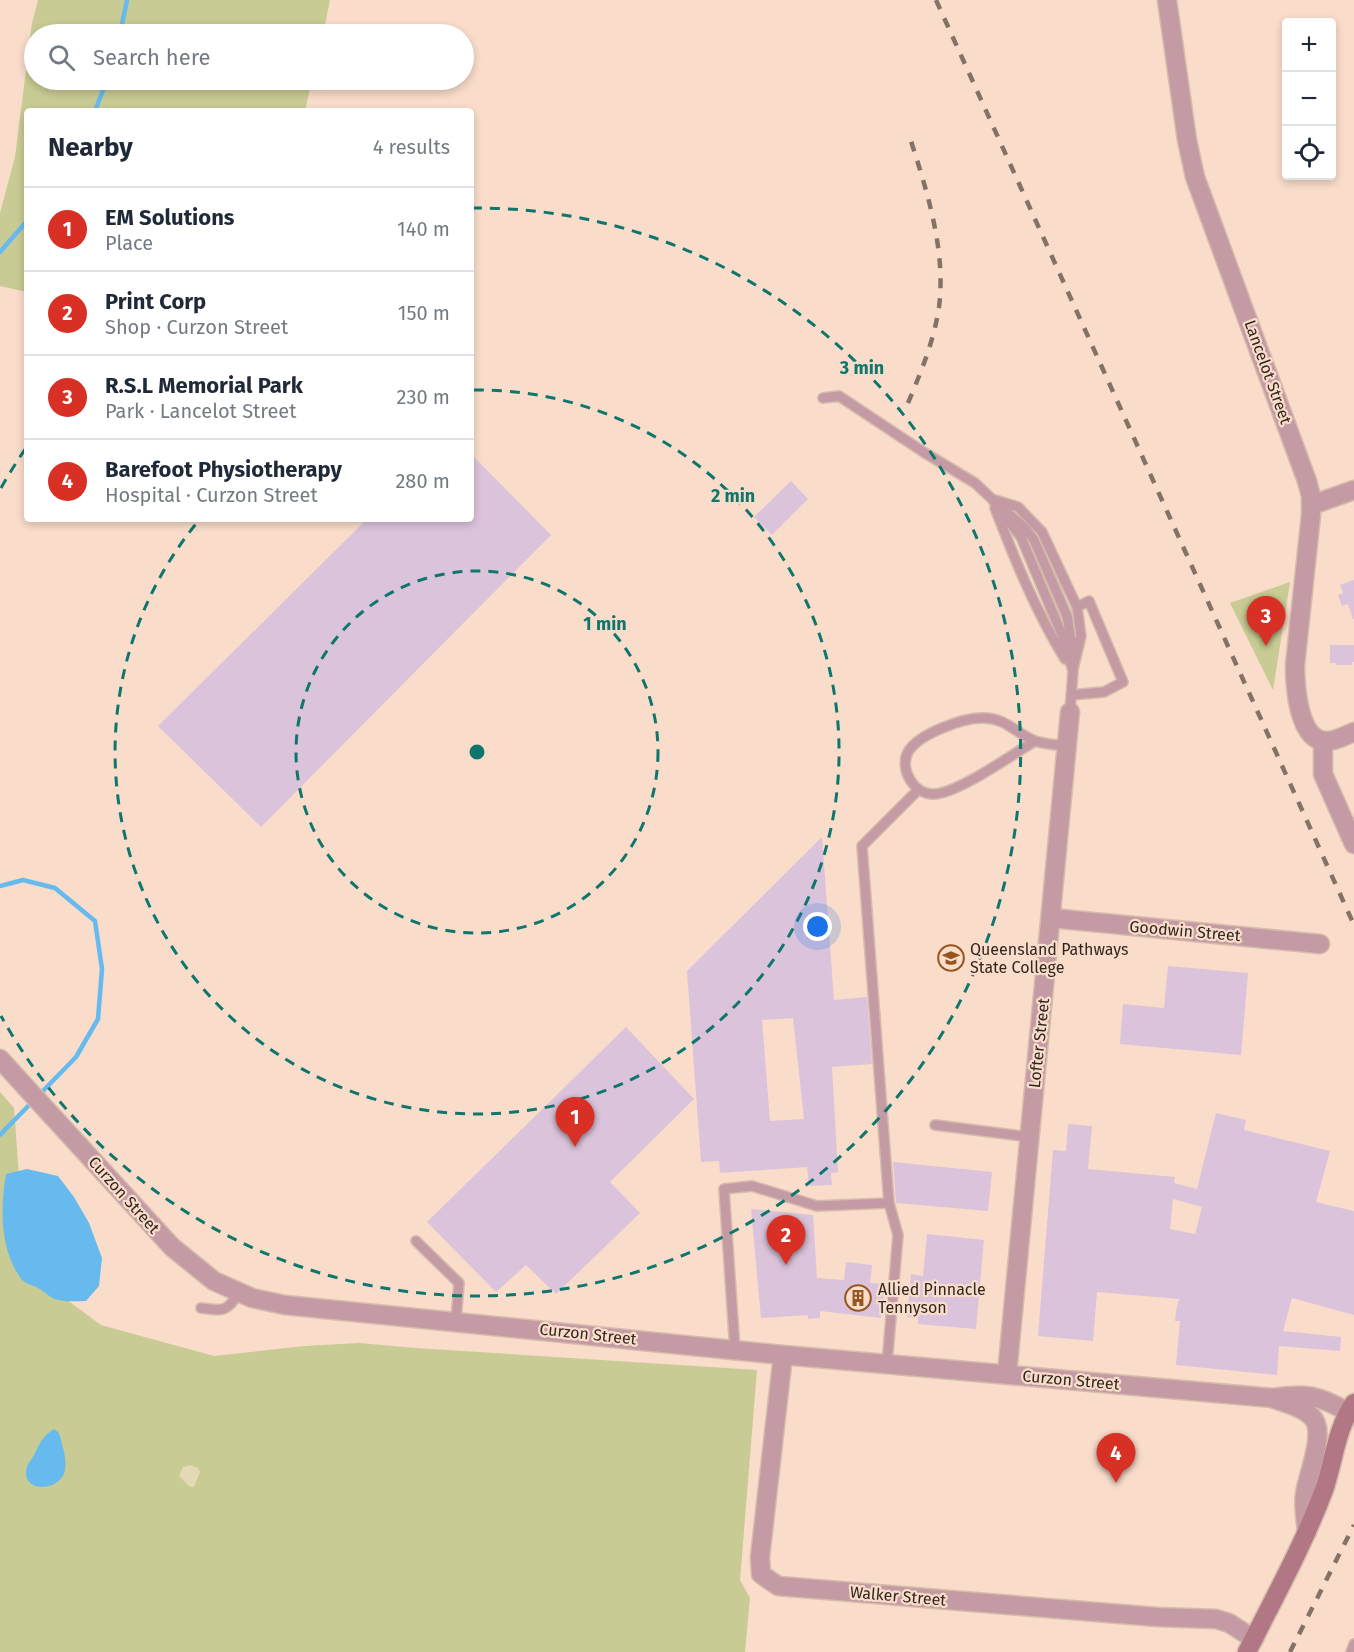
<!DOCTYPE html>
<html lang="en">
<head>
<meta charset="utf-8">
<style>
	body { margin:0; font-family:"Fira Sans",sans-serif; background:#f2f2f3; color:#1f2937 }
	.controls { position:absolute; right:18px; top:18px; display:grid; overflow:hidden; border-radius:6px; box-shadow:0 3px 9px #0003 }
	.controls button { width:54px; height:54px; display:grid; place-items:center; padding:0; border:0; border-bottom:2px solid #e0e1e3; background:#fff; color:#1f2937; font:30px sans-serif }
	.you { position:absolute; left:818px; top:927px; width:21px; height:21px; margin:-15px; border:4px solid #fff; border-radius:50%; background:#1a73e8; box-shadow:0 0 0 9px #1a73e833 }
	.badge { display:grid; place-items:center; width:39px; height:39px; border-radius:50%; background:#d93025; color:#fff; font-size:20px; font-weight:700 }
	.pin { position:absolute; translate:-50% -50px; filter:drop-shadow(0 2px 3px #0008) }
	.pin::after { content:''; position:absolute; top:32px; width:21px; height:18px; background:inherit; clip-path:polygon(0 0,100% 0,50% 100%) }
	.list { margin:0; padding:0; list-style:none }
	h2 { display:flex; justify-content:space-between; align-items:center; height:78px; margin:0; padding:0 24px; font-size:26px }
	h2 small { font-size:20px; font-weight:400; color:#747a83 }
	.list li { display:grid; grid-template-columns:39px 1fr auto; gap:18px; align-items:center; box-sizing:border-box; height:84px; padding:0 24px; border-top:2px solid #e0e1e3 }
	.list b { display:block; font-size:22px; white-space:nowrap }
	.list p { margin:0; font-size:20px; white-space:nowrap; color:#747a83 }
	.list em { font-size:20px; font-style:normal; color:#747a83 }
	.icon { flex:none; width:33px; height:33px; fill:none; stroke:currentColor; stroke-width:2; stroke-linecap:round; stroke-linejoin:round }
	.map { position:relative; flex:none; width:1354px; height:1652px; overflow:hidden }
	.search { position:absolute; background:#fff; box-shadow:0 3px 9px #0003; left:24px; top:24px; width:450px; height:66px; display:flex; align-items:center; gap:15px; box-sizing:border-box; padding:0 21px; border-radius:33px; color:#747a83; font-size:22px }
	.panel { position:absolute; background:#fff; box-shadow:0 3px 9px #0003; left:24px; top:108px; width:450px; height:414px; border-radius:6px }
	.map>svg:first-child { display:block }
	.green { fill:#c8cb93 }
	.sand { fill:#e3d9b4 }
	.water { fill:#66baee }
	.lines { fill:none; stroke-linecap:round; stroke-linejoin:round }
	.stream { stroke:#66baee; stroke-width:4.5 }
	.building { fill:#dbc4db; fill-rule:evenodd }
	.service-casing { stroke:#d5bbab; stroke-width:12 }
	.minor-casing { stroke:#d5bbab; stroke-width:21 }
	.secondary-casing { stroke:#d5bbab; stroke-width:21 }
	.service { stroke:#c49ba4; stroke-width:9 }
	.minor { stroke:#c49ba4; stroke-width:18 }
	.secondary { stroke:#b27785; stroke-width:18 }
	.rail { stroke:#857266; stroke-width:4.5; stroke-dasharray:10 10; stroke-linecap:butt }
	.ring { fill:none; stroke:#0f766e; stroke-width:3; stroke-dasharray:10 8 }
	.labels { text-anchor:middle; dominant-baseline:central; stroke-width:4.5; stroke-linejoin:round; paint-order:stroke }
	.street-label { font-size:16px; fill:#31261f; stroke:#f9dcca }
	.poi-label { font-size:16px; fill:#31261f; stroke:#f9dcca; text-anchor:start }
	.centre { fill:#0f766e; stroke:#f9dcca; stroke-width:3 }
	.ring-label { font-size:18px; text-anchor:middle; font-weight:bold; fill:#0f766e; stroke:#f9dcca; stroke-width:4.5; stroke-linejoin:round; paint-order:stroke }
</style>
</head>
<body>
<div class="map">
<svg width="1354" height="1652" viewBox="0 0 1354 1652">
	<rect width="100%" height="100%" fill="#f9dcca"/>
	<path class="green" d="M 38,0 L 330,0 L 323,34 L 34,34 L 34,80 L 312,80 L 305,111 L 27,111 L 27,292 L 0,286 L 0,213 L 15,157 L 32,23 Z
		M 1290,582 L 1273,690 L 1230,603 Z
		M 0,1092 L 14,1108 L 21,1204 L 40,1280 L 101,1325 L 214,1356 L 305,1346 L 359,1343 L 416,1348 L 757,1370 L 740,1580 L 750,1598 L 745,1652 L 0,1652 Z"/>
	<path class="sand" d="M 190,1465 L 198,1468 L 200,1472 L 194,1487 L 190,1487 L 179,1476 L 183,1467 Z"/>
	<path class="water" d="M 27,1169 L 58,1176 L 74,1197 L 89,1223 L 102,1258 L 99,1286 L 86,1301 C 77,1301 66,1302 58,1300 C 51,1299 44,1291 38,1288 C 33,1285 26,1284 22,1280 C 0,1251 0,1210 6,1174 Z
		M 54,1429 L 59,1433 C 62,1445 67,1457 65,1470 C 61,1493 19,1493 27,1467 C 28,1463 32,1459 34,1455 C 40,1444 42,1436 54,1429 Z"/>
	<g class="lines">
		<path class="stream" d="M 120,34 L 127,0
			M 95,111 L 107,80
			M 0,252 L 27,221
			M 0,886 L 23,880 L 55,888 L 95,921 L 102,969 L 98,1019 L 76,1057 L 40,1094
			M 0,1135 L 34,1100"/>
	</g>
	<path class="building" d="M 471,454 L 551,535 L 261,827 L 158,726 L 367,519 L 471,519 Z
		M 791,481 L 808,499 L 772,535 L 754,517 Z
		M 1354,580 L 1354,619 L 1353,619 L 1348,604 L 1342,606 L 1338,595 L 1343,593 L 1340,585 Z
		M 1330,645 L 1354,645 L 1354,662 L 1352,662 L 1352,665 L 1336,665 L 1336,663 L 1330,663 Z
		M 822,837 L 834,1000 L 867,997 L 872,1064 L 832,1067 L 838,1172 L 831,1173 L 832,1185 L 809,1186 L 807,1167 L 720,1173 L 719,1161 L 701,1162 L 687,971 ZM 793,1018 L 804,1119 L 770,1121 L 762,1020 Z
		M 1168,966 L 1248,973 L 1241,1055 L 1120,1044 L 1123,1004 L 1164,1008 Z
		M 626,1027 L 694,1099 L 610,1182 L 640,1213 L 556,1294 L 526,1265 L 496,1292 L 427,1222 Z
		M 1216,1113 L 1246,1120 L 1244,1130 L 1330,1151 L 1316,1202 L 1354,1211 L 1354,1315 L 1292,1298 L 1283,1331 L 1341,1337 L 1340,1351 L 1279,1346 L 1277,1375 L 1176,1365 L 1180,1321 L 1175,1321 L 1176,1311 L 1179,1299 L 1097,1292 L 1093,1341 L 1038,1336 L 1053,1150 L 1066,1151 L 1068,1124 L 1092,1126 L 1088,1169 L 1175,1177 L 1174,1183 L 1197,1189 ZM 1173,1199 L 1202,1207 L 1195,1234 L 1170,1229 Z
		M 893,1162 L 992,1172 L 988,1211 L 896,1203 Z
		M 751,1209 L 813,1215 L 817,1278 L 844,1280 L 846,1262 L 872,1265 L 870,1283 L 885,1284 L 881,1318 L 820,1311 L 820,1318 L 808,1319 L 808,1315 L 761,1318 Z
		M 927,1234 L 984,1240 L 976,1329 L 918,1324 L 918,1318 L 907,1317 L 911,1274 L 923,1276 Z"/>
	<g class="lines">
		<g class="service-casing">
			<path id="service" d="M 823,398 L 839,396 L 925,453 L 975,483 L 992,499 L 1021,537 L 1062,635 L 1073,671 L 1070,712
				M 992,499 L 1018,507 L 1042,532 L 1077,607 L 1081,636 L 1073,669
				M 995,508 C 1015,560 1036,612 1065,659
				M 1007,512 L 1025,528 L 1034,540 L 1067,616 L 1072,645 L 1072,657
				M 1071,695 L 1104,692 L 1123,682 L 1089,601 L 1077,607
				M 1035,741 C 1013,754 957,794 934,794 C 914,795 899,769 908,752 C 918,734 963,718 981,718 C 1006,717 1015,733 1035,741 C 1045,744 1057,745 1067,746
				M 935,1125 L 1030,1137
				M 416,1241 L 459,1283 L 456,1321
				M 201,1308 C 224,1311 227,1312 239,1292
				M 735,1350 L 724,1189 L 752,1186 L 817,1206 L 889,1203
				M 887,1364 L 898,1235 L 889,1203 L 862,846 L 918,790
				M 1351,1652 L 1354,1644"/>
		</g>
		<g class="minor-casing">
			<path id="minor" d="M 1167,0 L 1187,140 L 1195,177 L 1307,481 L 1311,496 L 1311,515 L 1295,665 C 1295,685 1298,742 1327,741 C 1336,741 1346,735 1354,732
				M 1312,505 L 1354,490
				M 1323,741 L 1323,774 L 1354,844
				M 1051,918 L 1320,944
				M 0,1059 L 172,1247 L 214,1281 L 252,1298 L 285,1305 L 783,1355 L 1273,1398 C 1307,1393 1318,1395 1348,1412
				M 783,1355 L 760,1557 L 761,1574 L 778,1586 L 1157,1617 L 1216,1619 L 1229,1623 L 1254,1639
				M 1007,1374 L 1070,712
				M 1274,1399 C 1286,1403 1303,1407 1312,1417 C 1327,1432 1307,1476 1305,1494 C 1303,1506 1306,1520 1307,1532"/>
		</g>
		<g class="secondary-casing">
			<path id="secondary" d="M 1247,1652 C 1274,1598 1303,1546 1324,1490 C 1334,1461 1336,1429 1354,1403"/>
		</g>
		<use href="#service" class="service"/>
		<use href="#minor" class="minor"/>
		<use href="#secondary" class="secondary"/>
		<path class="rail" d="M 936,0 L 1354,925
			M 908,403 C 921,372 934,341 939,307 C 946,252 928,194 911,141
			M 1290,1652 L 1354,1525"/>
	</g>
	<g class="ring">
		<circle cx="477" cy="752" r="181"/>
		<path d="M474 390A362 362 0 1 1 200 519"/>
		<path d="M1 488A544 544 0 0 1 26 448M472 208A544 544 0 1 1 1 1016"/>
	</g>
	<defs>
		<g id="school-ring" transform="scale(1.35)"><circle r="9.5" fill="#f9dcca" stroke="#95551f" stroke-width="1.5"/><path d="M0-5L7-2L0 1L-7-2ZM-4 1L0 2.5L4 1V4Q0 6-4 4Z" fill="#95551f"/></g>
		<g id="building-ring" transform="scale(1.35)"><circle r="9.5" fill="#f9dcca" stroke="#95551f" stroke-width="1.5"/><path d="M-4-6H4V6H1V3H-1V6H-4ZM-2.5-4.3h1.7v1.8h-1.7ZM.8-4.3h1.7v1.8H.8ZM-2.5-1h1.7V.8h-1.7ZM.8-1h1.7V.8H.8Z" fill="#95551f"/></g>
	</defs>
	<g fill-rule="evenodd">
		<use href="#school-ring" x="951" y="958"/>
		<use href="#building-ring" x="858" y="1298"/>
	</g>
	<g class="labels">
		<g class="street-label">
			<text transform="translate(1268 372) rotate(70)">Lancelot Street</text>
			<text transform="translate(1185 931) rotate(5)">Goodwin Street</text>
			<text transform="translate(1039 1043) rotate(-84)">Lofter Street</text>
			<text transform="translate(124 1195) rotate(48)">Curzon Street</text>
			<text transform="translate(588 1334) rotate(6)">Curzon Street</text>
			<text transform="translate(1071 1380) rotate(5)">Curzon Street</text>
			<text transform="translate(898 1596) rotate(5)">Walker Street</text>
		</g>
		<g class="poi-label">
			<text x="970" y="949">Queensland Pathways<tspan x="970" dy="18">State College</tspan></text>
			<text x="878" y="1289">Allied Pinnacle<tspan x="878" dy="18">Tennyson</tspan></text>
		</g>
	</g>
	<circle cx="477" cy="752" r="9" class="centre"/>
	<g class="ring-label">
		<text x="862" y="374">3 min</text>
		<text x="733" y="502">2 min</text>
		<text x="605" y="630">1 min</text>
	</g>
</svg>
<div class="controls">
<button>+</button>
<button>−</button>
<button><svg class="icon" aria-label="locate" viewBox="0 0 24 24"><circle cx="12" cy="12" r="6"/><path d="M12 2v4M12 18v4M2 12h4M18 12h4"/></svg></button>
</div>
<div class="you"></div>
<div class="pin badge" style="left:575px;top:1147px">1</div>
<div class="pin badge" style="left:786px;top:1265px">2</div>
<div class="pin badge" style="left:1266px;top:646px">3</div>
<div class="pin badge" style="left:1116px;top:1483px">4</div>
<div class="search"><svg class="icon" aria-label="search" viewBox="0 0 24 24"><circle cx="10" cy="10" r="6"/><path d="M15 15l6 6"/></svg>Search here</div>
<section class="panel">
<h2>Nearby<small>4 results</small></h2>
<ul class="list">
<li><span class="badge">1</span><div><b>EM Solutions</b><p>Place</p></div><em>140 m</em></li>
<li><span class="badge">2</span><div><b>Print Corp</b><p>Shop · Curzon Street</p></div><em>150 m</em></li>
<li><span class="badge">3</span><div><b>R.S.L Memorial Park</b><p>Park · Lancelot Street</p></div><em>230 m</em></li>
<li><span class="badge">4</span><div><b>Barefoot Physiotherapy</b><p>Hospital · Curzon Street</p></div><em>280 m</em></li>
</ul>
</section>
</div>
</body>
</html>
